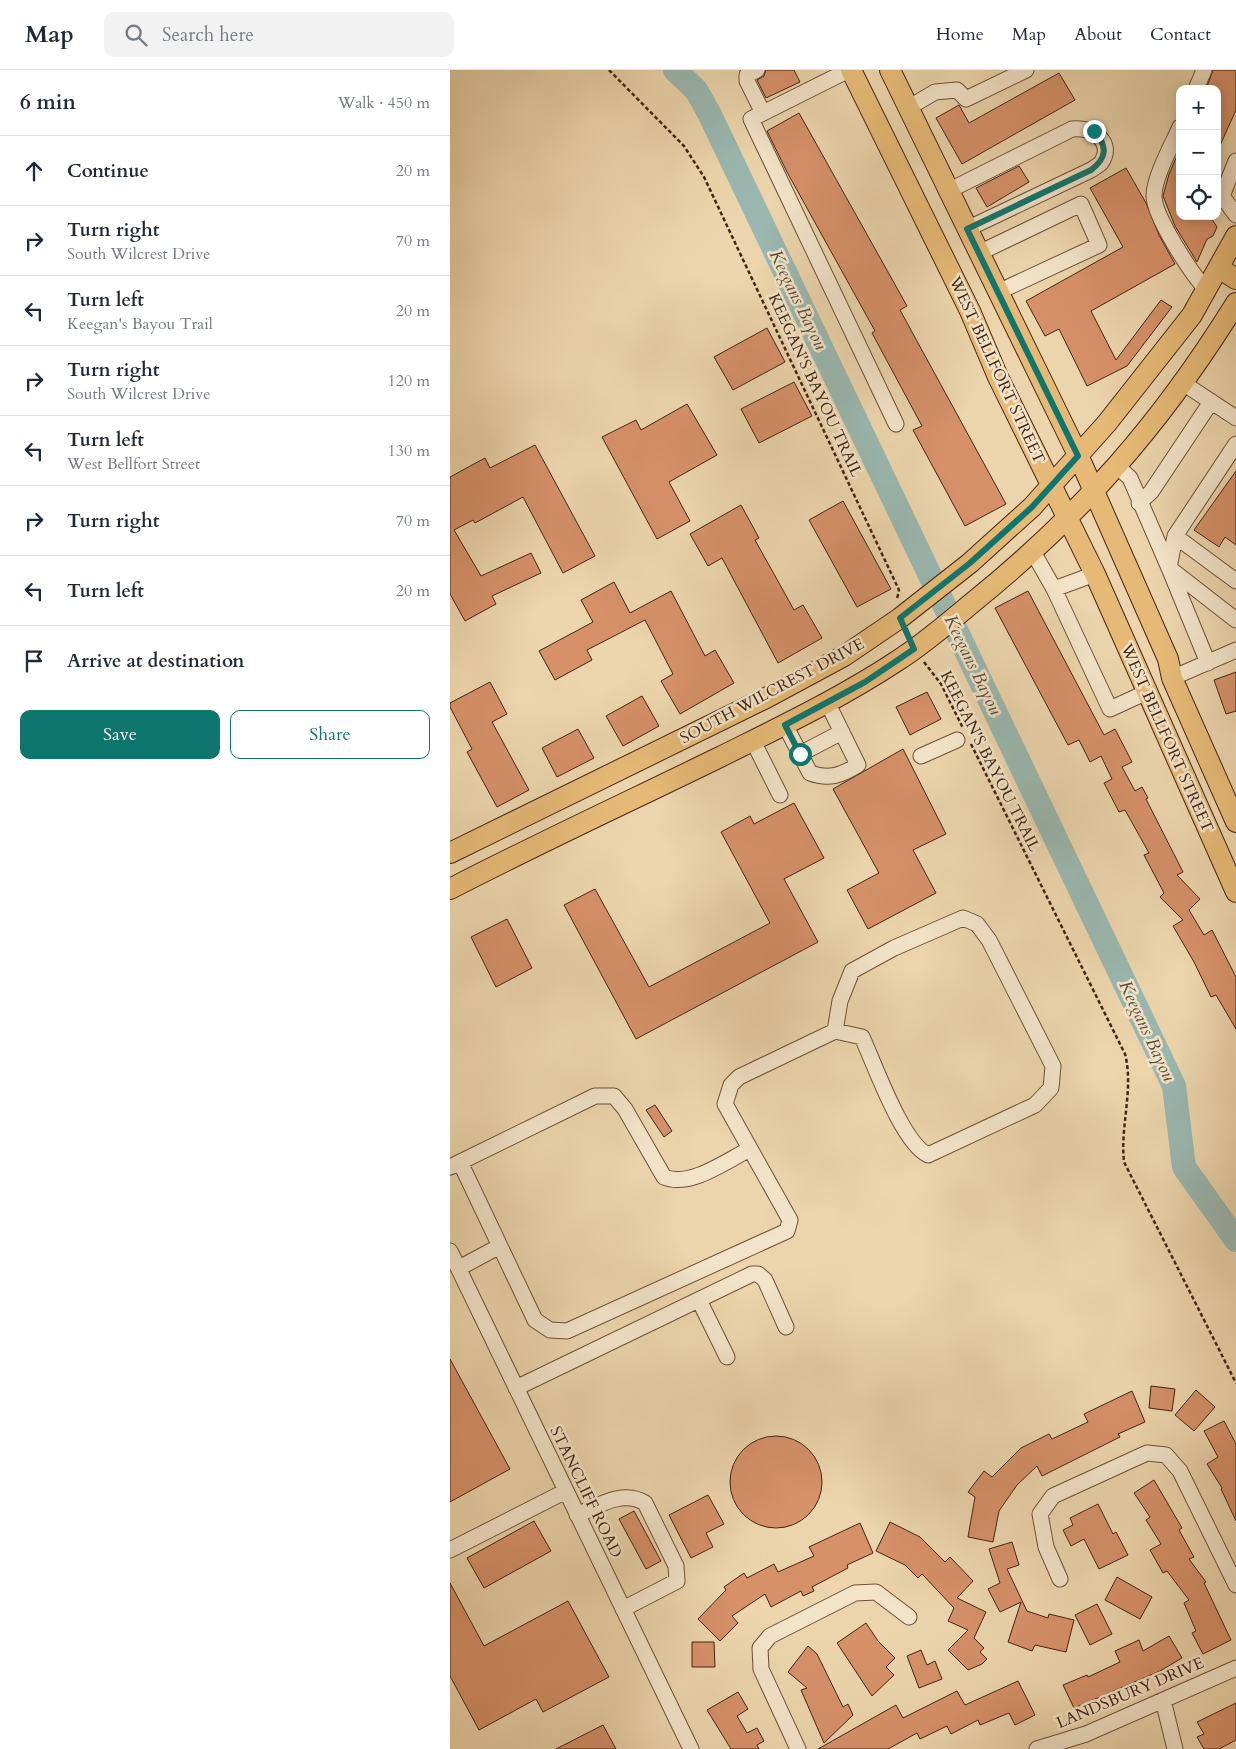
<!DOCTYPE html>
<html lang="en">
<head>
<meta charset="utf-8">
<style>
	body { margin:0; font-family:Cardo,serif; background:#f2f2f3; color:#1f2937 }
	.controls { position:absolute; right:15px; top:15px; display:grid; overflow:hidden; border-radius:10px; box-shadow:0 2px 12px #0003 }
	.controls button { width:45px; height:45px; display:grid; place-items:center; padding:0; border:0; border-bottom:1px solid #e0e1e3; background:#fff; color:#1f2937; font:25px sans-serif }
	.stop { position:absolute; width:15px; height:15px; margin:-11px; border:4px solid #0f766e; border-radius:50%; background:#fff }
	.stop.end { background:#0f766e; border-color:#fff; box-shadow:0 1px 5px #0008 }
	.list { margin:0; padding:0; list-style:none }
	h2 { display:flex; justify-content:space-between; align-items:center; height:65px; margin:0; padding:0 20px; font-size:21px }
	h2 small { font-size:16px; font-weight:400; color:#747a83 }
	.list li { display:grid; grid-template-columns:32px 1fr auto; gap:15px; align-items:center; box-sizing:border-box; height:70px; padding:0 20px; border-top:1px solid #e0e1e3 }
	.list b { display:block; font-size:19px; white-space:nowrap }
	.list p { margin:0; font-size:16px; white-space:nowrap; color:#747a83 }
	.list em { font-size:16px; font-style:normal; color:#747a83 }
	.actions { display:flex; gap:10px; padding:15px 20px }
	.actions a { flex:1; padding:11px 0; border:1px solid #0f766e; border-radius:10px; text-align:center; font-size:18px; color:#0f766e }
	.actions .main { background:#0f766e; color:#fff }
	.icon { flex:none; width:28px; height:28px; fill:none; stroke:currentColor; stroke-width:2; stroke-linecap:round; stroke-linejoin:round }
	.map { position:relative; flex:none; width:786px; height:1679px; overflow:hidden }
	header { display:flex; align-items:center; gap:30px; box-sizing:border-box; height:70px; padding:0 25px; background:#fff; border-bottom:1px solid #e0e1e3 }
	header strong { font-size:24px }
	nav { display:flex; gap:28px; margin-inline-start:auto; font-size:18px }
	.search { width:350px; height:45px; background:#f2f2f3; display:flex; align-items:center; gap:12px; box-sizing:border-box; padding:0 18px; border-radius:10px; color:#747a83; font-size:19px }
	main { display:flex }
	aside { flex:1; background:#fff }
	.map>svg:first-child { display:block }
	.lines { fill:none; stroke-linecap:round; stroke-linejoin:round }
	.river { stroke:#9ab8b0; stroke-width:24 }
	.building { fill:#d69169; stroke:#442411 }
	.minor-casing { stroke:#6e5038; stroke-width:17 }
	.major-casing { stroke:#442411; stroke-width:22 }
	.path { stroke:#442411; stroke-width:2.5; stroke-dasharray:4 2.5; stroke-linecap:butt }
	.minor { stroke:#f3e4c9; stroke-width:15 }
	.major { stroke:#e6ba76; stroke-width:20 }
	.route { stroke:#0f766e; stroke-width:6 }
	.labels { text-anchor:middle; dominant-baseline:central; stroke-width:5; stroke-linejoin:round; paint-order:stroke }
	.street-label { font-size:16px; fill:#442411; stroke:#f3e4c9 }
	.water-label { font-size:18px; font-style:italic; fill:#5a4939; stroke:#f3e4c9 }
</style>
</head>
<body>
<header>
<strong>Map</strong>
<div class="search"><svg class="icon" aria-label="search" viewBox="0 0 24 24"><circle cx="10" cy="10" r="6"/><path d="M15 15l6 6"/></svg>Search here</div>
<nav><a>Home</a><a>Map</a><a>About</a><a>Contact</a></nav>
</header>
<main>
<aside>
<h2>6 min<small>Walk · 450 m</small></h2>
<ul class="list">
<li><svg class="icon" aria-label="ahead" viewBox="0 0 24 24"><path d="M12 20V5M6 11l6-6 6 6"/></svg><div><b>Continue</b></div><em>20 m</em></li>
<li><svg class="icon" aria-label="right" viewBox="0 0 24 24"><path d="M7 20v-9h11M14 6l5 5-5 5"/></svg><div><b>Turn right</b><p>South Wilcrest Drive</p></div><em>70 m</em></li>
<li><svg class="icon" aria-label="left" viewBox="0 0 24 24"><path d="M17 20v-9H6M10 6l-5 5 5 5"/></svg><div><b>Turn left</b><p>Keegan's Bayou Trail</p></div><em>20 m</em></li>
<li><svg class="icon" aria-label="right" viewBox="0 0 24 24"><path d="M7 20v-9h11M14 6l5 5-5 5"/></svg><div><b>Turn right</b><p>South Wilcrest Drive</p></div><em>120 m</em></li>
<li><svg class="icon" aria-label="left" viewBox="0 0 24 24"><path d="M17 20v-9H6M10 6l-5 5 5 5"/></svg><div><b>Turn left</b><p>West Bellfort Street</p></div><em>130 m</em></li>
<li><svg class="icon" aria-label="right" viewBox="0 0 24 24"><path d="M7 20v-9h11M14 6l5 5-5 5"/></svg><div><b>Turn right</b></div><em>70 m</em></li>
<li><svg class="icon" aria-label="left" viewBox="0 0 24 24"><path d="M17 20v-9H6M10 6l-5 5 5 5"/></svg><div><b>Turn left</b></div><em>20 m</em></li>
<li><svg class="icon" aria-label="arrive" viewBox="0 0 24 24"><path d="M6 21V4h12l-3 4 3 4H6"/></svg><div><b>Arrive at destination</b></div></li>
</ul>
<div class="actions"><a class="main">Save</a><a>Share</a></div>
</aside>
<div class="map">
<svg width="786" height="1679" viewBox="0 0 786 1679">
	<rect width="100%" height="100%" fill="#ecd5ac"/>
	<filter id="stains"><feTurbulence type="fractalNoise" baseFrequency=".004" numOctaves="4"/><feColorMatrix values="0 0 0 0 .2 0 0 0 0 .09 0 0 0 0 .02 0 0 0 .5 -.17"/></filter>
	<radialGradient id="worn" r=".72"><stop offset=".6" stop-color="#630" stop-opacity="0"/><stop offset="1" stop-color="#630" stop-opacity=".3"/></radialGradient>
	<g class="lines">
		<path class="river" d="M 225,0 L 246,20 L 259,43 L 724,1016 L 734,1097 L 786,1170"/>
	</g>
	<path class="building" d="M 316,0 L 344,0 L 350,12 L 316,28 L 307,10 L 314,6 Z
		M 763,0 L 786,0 L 786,40 L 767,82 L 767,19 L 756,19 Z
		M 609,3 L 625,30 L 512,94 L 486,48 L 509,35 L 519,53 Z
		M 349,43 L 457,236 L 450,240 L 556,434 L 515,456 L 463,360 L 472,356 L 422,263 L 425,261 L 337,102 L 317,61 Z
		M 730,79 L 730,146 L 760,146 L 767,157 L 763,166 L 757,169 L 747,192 L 725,156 L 713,126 L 719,104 Z
		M 569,96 L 579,112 L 537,137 L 526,118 Z
		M 676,98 L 696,133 L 709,165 L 725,194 L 641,241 L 666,290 L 711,230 L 722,237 L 677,296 L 637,316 L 609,259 L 595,266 L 576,231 L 673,177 L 640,118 Z
		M 317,258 L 335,292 L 283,320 L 264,287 Z
		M 344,312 L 362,346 L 309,373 L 291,339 Z
		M 237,334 L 267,385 L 219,412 L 240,451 L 207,469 L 152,367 L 186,350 L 191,360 Z
		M 85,375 L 145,486 L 113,503 L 73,427 L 25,453 L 23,450 L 4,460 L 31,506 L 81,483 L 91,503 L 42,526 L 46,534 L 15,551 L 0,524 L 0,407 L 35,388 L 40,398 Z
		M 786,401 L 786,475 L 775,467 L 769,477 L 744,460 Z
		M 393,431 L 441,519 L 407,537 L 359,450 Z
		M 291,435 L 309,468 L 305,470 L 344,540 L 353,535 L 372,568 L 328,593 L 272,488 L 258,496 L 240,464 Z
		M 164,512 L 180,543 L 221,521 L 255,586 L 265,580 L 284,613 L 230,644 L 211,611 L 223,604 L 195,550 L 137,580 L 142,590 L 105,610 L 89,581 L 143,552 L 131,530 Z
		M 578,521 L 654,665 L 665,659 L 682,692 L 672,697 L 685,721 L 692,717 L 698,728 L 696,729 L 733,802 L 727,805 L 750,829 L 739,840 L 754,865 L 762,860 L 786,907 L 786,959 L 766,925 L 761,927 L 744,892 L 723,856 L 733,850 L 710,827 L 714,823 L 694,785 L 699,783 L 675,740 L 669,742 L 654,713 L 662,709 L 651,686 L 640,692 L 629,670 L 618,675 L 545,538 Z
		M 786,602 L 786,641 L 776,644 L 764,610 Z
		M 40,612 L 57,644 L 42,652 L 79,720 L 47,737 L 17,682 L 22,679 L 0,637 L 0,633 Z
		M 477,622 L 491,649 L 460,665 L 446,637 Z
		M 192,626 L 209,656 L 173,676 L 156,646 Z
		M 128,659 L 144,688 L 107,707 L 92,678 Z
		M 453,679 L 496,764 L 463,780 L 486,823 L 418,859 L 397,820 L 429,803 L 383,719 Z
		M 344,733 L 374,788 L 334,809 L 368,872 L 186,969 L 114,835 L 145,819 L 199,917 L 320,853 L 271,762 L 300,746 L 304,754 Z
		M 57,849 L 82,898 L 46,917 L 21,867 Z
		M 205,1035 L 222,1061 L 214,1067 L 196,1040 Z
		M 0,1289 L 60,1399 L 0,1432 Z
		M 701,1316 L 725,1319 L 722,1341 L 699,1338 Z
		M 746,1320 L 765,1337 L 744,1361 L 725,1345 Z
		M 682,1321 L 695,1352 L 668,1364 L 670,1367 L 592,1406 L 587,1396 L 567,1415 L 549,1441 L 543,1472 L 518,1467 L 525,1427 L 518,1422 L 534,1401 L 542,1407 L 571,1378 L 599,1364 L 602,1369 L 638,1352 L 634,1344 Z
		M 774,1351 L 786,1374 L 786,1451 L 771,1419 L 772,1418 L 757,1394 L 768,1387 L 754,1361 Z
		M280 1412a46 46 0 1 1 92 0a46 46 0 1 1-92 0Z
		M 704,1410 L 732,1458 L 729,1460 L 744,1487 L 739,1489 L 756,1512 L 754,1513 L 781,1570 L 753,1584 L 742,1563 L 746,1561 L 734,1533 L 739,1530 L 717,1501 L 713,1503 L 700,1480 L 711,1474 L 696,1450 L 700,1447 L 684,1423 Z
		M 258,1425 L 274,1454 L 256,1463 L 263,1477 L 241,1488 L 219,1445 Z
		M 648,1434 L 663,1464 L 666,1462 L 678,1485 L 649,1499 L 634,1469 L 621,1476 L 613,1460 L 623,1455 L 620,1448 Z
		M 184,1441 L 211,1491 L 196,1499 L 169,1449 Z
		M 84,1451 L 101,1481 L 34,1518 L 17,1488 Z
		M 440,1452 L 470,1467 L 495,1492 L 500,1487 L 523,1511 L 507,1528 L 536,1542 L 524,1568 L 534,1578 L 530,1582 L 537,1589 L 532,1594 L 518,1600 L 498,1580 L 518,1560 L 498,1551 L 504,1538 L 472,1504 L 468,1508 L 455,1495 L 426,1481 Z
		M 410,1453 L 423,1483 L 397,1495 L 398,1498 L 362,1517 L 364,1521 L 353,1526 L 351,1521 L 321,1537 L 315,1524 L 282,1546 L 288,1553 L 270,1571 L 248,1549 L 276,1520 L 274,1517 L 294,1503 L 297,1508 L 324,1494 L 328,1502 L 364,1486 L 359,1477 Z
		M 562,1472 L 569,1495 L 557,1499 L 577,1541 L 598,1548 L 599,1544 L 624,1550 L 616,1582 L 585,1575 L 582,1581 L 558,1572 L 571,1532 L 550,1542 L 538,1519 L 550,1513 L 539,1479 Z
		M 667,1507 L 702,1527 L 690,1549 L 655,1530 Z
		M 0,1513 L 34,1576 L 118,1531 L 159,1607 L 93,1642 L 86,1629 L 29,1660 L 0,1606 Z
		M 647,1534 L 662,1564 L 640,1575 L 625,1545 Z
		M 416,1553 L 428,1571 L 445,1588 L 436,1597 L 444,1605 L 422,1626 L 387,1573 Z
		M 719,1566 L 732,1588 L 710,1601 L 624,1638 L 613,1615 L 637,1605 L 638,1607 L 670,1592 L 665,1581 L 689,1570 L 693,1581 Z
		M 242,1572 L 264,1572 L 265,1597 L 242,1597 Z
		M 358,1576 L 367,1584 L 393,1637 L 398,1634 L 403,1645 L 374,1673 L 351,1620 L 357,1618 L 338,1602 Z
		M 471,1580 L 477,1595 L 485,1591 L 492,1609 L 469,1618 L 457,1586 Z
		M 568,1611 L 585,1645 L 565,1655 L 559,1643 L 530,1655 L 528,1650 L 501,1664 L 497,1656 L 470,1669 L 467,1663 L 438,1679 L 368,1679 L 446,1635 L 453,1648 L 507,1621 L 515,1635 Z
		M 288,1622 L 298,1639 L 287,1646 L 297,1663 L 307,1658 L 314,1671 L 307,1675 L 309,1679 L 281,1679 L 257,1640 Z
		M 786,1633 L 786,1670 L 769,1679 L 754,1679 L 747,1667 L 754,1664 L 747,1652 Z
		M 153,1655 L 166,1679 L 106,1679 Z"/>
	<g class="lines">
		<g class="minor-casing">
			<path id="minor" d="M 307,0 L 297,5 L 297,11 L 313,43
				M 399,0 L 301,49 L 446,354
				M 746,19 L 754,0
				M 458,38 L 485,22 L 507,20 L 516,29 L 576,0
				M 730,57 C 722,75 704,107 704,126 C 704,146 742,205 757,220
				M 786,91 L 772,126 L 786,145
				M 498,121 L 622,59 C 643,56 665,73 651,93 C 649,95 644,98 641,100 L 517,159
				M 529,183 L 631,134 L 649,175 L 548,222
				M 733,313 L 786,348
				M 668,397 L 680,408 L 719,498
				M 689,433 L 701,422 L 761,332
				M 725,466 L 786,511
				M 583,482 L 604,519 L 660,639 L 697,622
				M 719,498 L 725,466 L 786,374
				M 604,519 L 645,504
				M 758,593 L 719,498 L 786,550
				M 722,608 L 786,580
				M 335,655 L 360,703 C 379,710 392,705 408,695 L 377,632
				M 303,671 L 330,725
				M 350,684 L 392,662
				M 471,686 L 507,670
				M 10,1092 L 85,1250 L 100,1260 L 117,1261 L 337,1161 L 340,1150 L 275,1034 L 281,1015 L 289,1007 L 385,961 L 412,967 C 425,995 452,1073 478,1085 L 585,1035 L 601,1018 L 603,996 L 539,870 L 527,854 L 513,848 L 444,878 L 402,901 L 390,931 L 385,961
				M 0,1097 L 145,1026 L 164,1026 L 175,1039 L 214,1107 C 240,1118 276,1091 300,1079
				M 0,1181 L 241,1679
				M 9,1198 L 50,1176
				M 249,1230 L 277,1287
				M 66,1318 L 302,1204 L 308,1204 L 315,1210 L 336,1257
				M 127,1445 C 148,1436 173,1419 195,1433 L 226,1496 L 227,1511 L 173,1539
				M 0,1480 L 116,1421
				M 610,1509 L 596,1477 L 590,1444 L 603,1426 L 697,1383 L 716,1385 L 730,1401 L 786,1515
				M 713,1630 L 725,1679
				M 348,1679 L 311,1599 L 310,1578 L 320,1566 L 405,1523 L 426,1522 L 459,1547
				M 587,1679 L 636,1664 L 786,1598"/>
		</g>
		<g class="major-casing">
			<path id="major" d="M 401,0 L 520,241 L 548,307 L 645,504 L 786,822
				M 440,0 L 628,385 L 718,589 L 722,608 L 786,752
				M 769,198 L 786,209
				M 0,783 L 316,628 L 394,586 L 450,548 L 520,493 L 582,437 L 657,353 L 742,245 L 786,166
				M 0,819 C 89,773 180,731 270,687 C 330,657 391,628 447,591 C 474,574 498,553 522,533 C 632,444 711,354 786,233"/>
		</g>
		<path class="path" d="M 159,0 L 234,76 L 254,107 L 449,520 L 447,529
			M 474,592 L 491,614 L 513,658
			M 521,674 L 675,984 C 684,1019 670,1056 674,1092 L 786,1313"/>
		<use href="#minor" class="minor"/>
		<use href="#major" class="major"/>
	</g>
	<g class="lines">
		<path class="route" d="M 350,684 L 335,655 L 415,612 L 464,579 L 450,548 L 520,493 L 582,437 L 628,386 L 517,159 L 641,100 C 657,88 658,76 644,61"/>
	</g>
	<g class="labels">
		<g class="street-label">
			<text transform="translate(547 300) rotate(65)">WEST BELLFORT STREET</text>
			<text transform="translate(365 315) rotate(65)">KEEGAN'S BAYOU TRAIL</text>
			<text transform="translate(322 621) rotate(-28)">SOUTH WILCREST DRIVE</text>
			<text transform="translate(717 668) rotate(66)">WEST BELLFORT STREET</text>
			<text transform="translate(540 691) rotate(63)">KEEGAN'S BAYOU TRAIL</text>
			<text transform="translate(136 1422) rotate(64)">STANCLIFF ROAD</text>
			<text transform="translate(680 1623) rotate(-23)">LANDSBURY DRIVE</text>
		</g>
		<g class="water-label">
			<text transform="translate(348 230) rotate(64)">Keegans Bayou</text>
			<text transform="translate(523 595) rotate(64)">Keegans Bayou</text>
			<text transform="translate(697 961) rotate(65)">Keegans Bayou</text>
		</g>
	</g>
	<rect width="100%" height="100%" filter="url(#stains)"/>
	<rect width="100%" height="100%" fill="url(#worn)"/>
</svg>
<div class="controls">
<button>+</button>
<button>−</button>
<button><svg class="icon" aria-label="locate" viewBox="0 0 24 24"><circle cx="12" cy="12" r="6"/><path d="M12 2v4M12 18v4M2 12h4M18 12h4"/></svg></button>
</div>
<div class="stop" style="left:350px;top:684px"></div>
<div class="stop end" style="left:644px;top:61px"></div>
</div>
</main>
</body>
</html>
